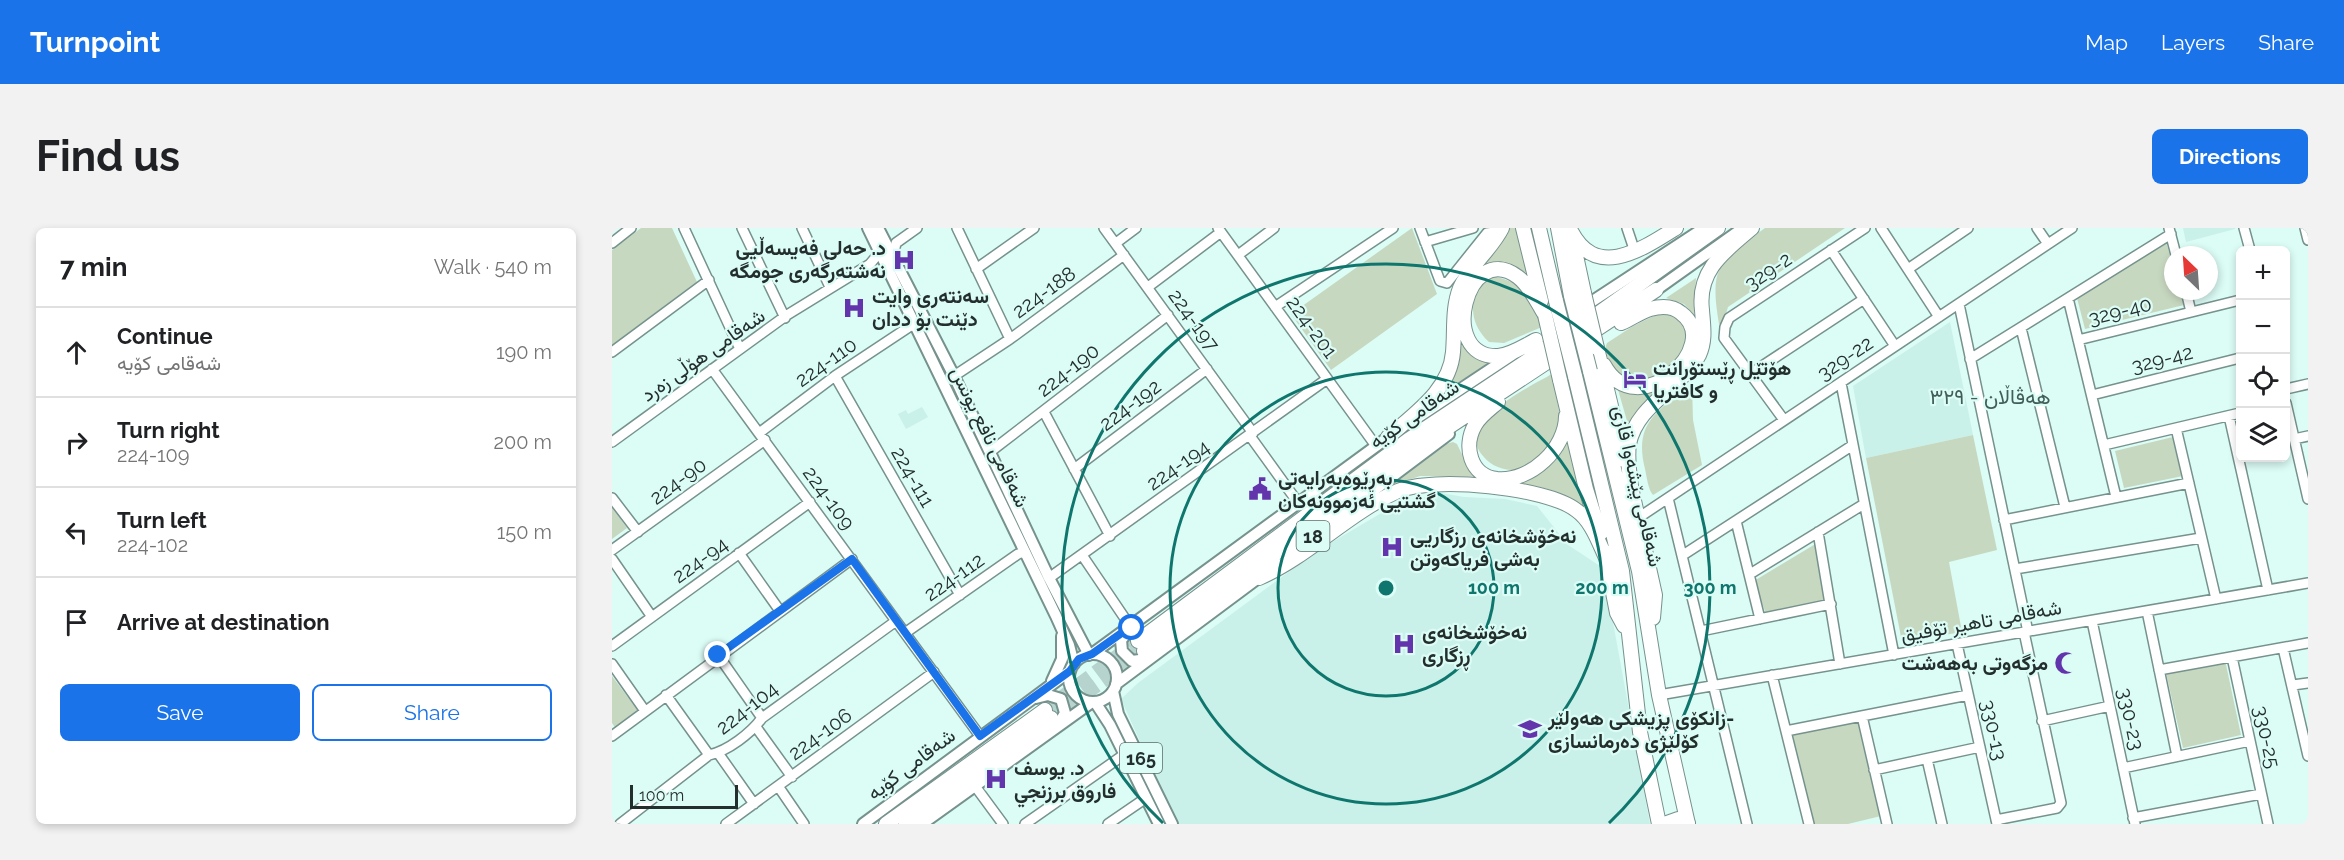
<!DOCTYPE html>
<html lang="en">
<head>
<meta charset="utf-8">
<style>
	body { margin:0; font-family:Raleway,Vazirmatn,sans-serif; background:#f2f2f2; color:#202124 }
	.controls { position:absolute; right:18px; top:18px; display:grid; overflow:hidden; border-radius:9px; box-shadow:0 3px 9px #0003 }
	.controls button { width:54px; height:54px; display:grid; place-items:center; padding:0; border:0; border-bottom:2px solid #e0e0e0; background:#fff; color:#202124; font:30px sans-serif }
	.compass { position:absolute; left:1552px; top:18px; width:54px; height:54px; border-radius:50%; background:#fff; box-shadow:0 3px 9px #0003; rotate:335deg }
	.scale { position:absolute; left:18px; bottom:15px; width:108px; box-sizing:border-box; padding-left:6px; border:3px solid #232f2d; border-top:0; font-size:16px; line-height:21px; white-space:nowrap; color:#232f2d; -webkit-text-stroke:4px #dcfcf6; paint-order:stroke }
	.stop { position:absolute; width:18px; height:18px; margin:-14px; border:4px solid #1a73e8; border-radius:50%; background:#fff }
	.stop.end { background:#1a73e8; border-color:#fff; box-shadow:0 2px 6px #0008 }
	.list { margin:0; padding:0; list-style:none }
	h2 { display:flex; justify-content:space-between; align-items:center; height:78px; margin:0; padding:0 24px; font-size:26px }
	h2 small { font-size:20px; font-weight:400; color:#757577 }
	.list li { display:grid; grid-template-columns:39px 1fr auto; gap:18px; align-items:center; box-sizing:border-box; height:90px; padding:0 24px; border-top:2px solid #e0e0e0 }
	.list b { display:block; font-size:22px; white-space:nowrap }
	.list p { margin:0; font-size:20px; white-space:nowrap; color:#757577 }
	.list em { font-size:20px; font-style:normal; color:#757577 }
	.actions { display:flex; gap:12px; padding:18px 24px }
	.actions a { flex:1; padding:14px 0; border:2px solid #1a73e8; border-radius:9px; text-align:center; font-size:21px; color:#1a73e8 }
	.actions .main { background:#1a73e8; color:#fff }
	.icon { flex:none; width:33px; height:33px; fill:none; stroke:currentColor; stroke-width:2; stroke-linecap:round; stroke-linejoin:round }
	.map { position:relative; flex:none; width:1696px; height:596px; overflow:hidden; border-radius:9px }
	header { display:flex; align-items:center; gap:36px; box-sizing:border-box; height:84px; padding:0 30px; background:#1a73e8; color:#fff }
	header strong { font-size:28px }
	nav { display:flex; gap:33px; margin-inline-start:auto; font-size:21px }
	.intro { display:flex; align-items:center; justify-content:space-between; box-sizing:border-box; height:144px; padding:0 36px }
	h1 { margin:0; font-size:42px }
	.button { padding:15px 27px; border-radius:9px; background:#1a73e8; color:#fff; font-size:21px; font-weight:700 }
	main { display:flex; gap:36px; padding:0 36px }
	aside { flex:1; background:#fff; border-radius:9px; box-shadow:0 3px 9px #0003 }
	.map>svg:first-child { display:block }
	.built { fill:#c9f1e9 }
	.green { fill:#c7d8c0 }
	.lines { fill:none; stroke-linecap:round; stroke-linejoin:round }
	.highway-tunnel { stroke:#b7d3ce; stroke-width:14; stroke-dasharray:14 7; stroke-linecap:butt }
	.minor-casing { stroke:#76928d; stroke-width:12 }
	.major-casing { stroke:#76928d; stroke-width:14 }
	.highway-casing { stroke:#76928d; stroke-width:16 }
	.minor { stroke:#fff; stroke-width:9 }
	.major { stroke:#fff; stroke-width:10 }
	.highway { stroke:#fff; stroke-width:14 }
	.highway-bridge-casing { stroke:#76928d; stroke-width:16; stroke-linecap:butt }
	.highway-bridge { stroke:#fff; stroke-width:14 }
	.route { stroke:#1a73e8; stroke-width:8 }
	.ring { fill:none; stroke:#0f766e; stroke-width:3 }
	.labels { text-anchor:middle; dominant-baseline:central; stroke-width:4.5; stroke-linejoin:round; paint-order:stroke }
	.shield { fill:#dcfcf6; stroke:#5a6c69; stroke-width:1.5 }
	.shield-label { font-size:18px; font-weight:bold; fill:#232f2d }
	.poi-label { font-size:20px; font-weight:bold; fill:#232f2d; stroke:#dcfcf6; text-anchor:start }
	.street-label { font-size:20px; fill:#232f2d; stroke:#dcfcf6 }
	.neighbourhood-label { font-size:21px; fill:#425e59; stroke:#dcfcf6 }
	.centre { fill:#0f766e; stroke:#dcfcf6; stroke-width:3 }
	.ring-label { font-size:18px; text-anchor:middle; font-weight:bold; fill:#0f766e; stroke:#dcfcf6; stroke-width:4.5; stroke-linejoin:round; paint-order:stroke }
</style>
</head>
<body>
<header>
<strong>Turnpoint</strong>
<nav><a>Map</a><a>Layers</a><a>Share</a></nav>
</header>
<div class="intro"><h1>Find us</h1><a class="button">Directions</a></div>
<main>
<aside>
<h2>7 min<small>Walk · 540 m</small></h2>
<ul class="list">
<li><svg class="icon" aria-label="ahead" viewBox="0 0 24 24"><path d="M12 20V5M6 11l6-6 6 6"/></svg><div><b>Continue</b><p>شەقامی کۆیە</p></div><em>190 m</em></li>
<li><svg class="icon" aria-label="right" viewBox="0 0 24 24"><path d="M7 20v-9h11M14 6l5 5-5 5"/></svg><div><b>Turn right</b><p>224-109</p></div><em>200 m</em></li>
<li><svg class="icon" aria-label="left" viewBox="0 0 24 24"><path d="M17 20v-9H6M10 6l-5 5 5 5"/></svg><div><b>Turn left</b><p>224-102</p></div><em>150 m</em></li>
<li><svg class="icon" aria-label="arrive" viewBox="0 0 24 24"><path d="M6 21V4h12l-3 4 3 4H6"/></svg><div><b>Arrive at destination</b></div></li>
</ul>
<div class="actions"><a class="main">Save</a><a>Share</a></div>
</aside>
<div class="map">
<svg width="1696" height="596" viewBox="0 0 1696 596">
	<rect width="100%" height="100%" fill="#dcfcf6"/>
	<path class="built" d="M 1571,0 L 1623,0 L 1623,1 L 1574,14 Z
		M 1338,94 L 1361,207 L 1254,230 L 1241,158 Z
		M 310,179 L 316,189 L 294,201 L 286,186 L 294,182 L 296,186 Z
		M 829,265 L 852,269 L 893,271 L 925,278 L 956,317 L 991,340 L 1038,596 L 565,596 L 509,471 L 526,455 L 705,323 L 783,277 Z"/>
	<path class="green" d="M 29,0 L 60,0 L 85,54 L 0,117 L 0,22 Z
		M 800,0 L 825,66 L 719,142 L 679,86 Z
		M 898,0 L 906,0 L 916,46 C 898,35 887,30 868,42 L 865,40 Z
		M 1153,0 L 1233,0 L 1116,79 L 1111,96 L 1107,96 C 1097,36 1107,35 1153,0 Z
		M 1553,10 L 1561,38 L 1561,63 L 1568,63 L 1572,77 L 1473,101 L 1465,70 Z
		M 881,48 C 912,55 921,69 930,99 L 892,115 L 877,114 C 856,95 854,65 881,48 Z
		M 1084,50 L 1082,87 L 1072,76 L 1054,70 Z
		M 1044,87 L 1056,87 L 1068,91 C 1070,96 1075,103 1075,108 C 1074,145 1016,170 997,133 C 994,126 992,122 995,115 L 1021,98 Z
		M 849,108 L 883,134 L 834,161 Z
		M 940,146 L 949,193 L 939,220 L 909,242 C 894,243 881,240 871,228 C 841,195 919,158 940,146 Z
		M 1080,156 L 1081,192 L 1090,237 L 1041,267 C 1036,261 1035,250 1033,241 C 1021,194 1047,182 1080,156 Z
		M 1052,157 L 1017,200 L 1005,158 Z
		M 1361,207 L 1385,322 L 1337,334 L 1350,404 L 1290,414 L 1254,230 Z
		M 1561,209 L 1571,248 L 1512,260 L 1503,223 Z
		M 957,213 L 974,280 C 949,263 928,257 898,255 L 930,239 Z
		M 841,214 L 845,216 L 854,235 L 872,249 L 808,248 L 776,259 L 834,216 Z
		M 0,279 L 15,300 L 0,311 Z
		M 1205,315 L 1215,375 L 1154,386 L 1142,353 Z
		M 1613,432 L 1629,507 L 1571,520 L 1554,445 Z
		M 0,448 L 27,484 L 4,501 L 0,495 Z
		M 1246,491 L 1269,588 L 1236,596 L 1198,596 L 1177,504 Z"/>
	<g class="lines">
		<path class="highway-tunnel" d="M 433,482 L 526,413
			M 439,490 L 530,425"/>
		<g class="minor-casing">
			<path id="minor" d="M 72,0 L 128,121
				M 130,0 L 173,90
				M 190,0 L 218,59
				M 345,0 L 398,111
				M 492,0 L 641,205
				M 606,0 L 764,218
				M 808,0 L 828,53 L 835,55 L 875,5 L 889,3
				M 1015,0 L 1023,24
				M 1269,0 L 1327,89
				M 1425,0 L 1436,16
				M 1557,0 L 1564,27
				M 1632,0 L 1638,22
				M 1693,0 L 1696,12
				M 813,14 L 861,0
				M 0,15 L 19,0
				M 504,15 L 524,0
				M 1219,22 L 1283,118
				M 626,27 L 662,0
				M 281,29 L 284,15 L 305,0
				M 364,41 L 422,0
				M 1296,41 L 1356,0
				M 536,59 L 609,4
				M 1574,63 L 1579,84
				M 1456,70 L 1504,269
				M 1347,76 L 1416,404
				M 663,79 L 781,0
				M 1409,100 L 1453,279
				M 1466,112 L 1628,72
				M 0,124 L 97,52
				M 1358,131 L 1559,6
				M 100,141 L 368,508
				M 1138,146 L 1252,71
				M 223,148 L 348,367
				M 342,148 L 398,111 L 512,27
				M 1229,155 L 1282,427
				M 1674,161 L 1696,156
				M 1480,167 L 1628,130
				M 1674,175 L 1696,271
				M 432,184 L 498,308
				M 1617,188 L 1656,362
				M 1172,192 L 1112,110 L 1113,99 L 1117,90 L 1253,0
				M 1564,200 L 1604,371
				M 147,205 L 223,148 L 297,99 L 304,97
				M 638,208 L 687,276
				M 1682,211 L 1696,208
				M 0,214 L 175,87 L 258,36 L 268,24
				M 1492,217 L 1628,185
				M 378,224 L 556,87
				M 462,241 L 595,141
				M 0,270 L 26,304
				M 1056,270 L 1135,596
				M 1026,290 L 1460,0
				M 1392,292 L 1577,255
				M 1124,293 L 1148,391
				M 1206,304 L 1228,436
				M 0,322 L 153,212
				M 127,325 L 168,383
				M 470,327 L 516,395
				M 1071,327 L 1241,217
				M 0,331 L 40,389
				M 1403,341 L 1589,310
				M 1138,346 L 1252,276
				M 437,350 L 715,151
				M 1535,383 L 1565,528
				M 1480,393 L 1523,596
				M 1089,403 L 1219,376
				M 293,405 L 406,326 L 413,324
				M 1345,416 L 1385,596
				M 0,418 L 198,274
				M 1671,420 L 1696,528
				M 106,427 L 150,490
				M 1620,429 L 1656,596
				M 0,436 L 33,483
				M 1547,442 L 1696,415
				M 1160,447 L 1197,596
				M 1681,457 L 1696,455
				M 54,467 L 97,527
				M 1047,467 L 1696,355
				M 1250,488 L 1275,596
				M 1430,493 L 1498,478
				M 144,499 L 180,549
				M 1174,503 L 1356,467
				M 0,508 L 240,331
				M 106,525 L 142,576
				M 1315,531 L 1330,596
				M 1511,540 L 1638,513
				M 1262,542 L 1368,519
				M 166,558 L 192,596
				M 363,558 L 391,596
				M 1521,590 L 1649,566
				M 1384,592 L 1445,580 L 1449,575 L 1412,404
				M 8,596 L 97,527 C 116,523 139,505 150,490 L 284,393
				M 114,596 L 322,444
				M 413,596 L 513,526
				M 496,596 L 534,570"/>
		</g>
		<g class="major-casing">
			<path id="major" d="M 256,0 L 444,388 L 457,417 L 462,436
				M 266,0 L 342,148 L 437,350 L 477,427
				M 1044,62 L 1131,0
				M 970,80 L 1092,0
				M 808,188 L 900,127
				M 677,326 L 837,206
				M 517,403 L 509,412 L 510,423 L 520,433 L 535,431
				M 480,426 L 782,205
				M457 450a24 24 0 1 1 48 0a24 24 0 1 1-48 0Z
				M 440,453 L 450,431 L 450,408
				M 504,456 L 653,345
				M 501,463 L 506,486 L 560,596
				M 424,470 L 436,467 L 449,471 L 453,485 L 447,495
				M 483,474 L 498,497 L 547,596
				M 251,596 L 458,443
				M 310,596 L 480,474"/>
		</g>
		<g class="highway-casing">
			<path id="highway" d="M 911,0 L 929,73
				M 927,0 L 944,73
				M 946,0 L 959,68
				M 958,1 C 983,53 1029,22 1064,0
				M 960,9 L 972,65
				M 924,112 C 912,118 899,127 886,128 C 825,131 854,10 906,49 C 918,58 925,74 933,87
				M 985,120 L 1012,232
				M 992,137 C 1025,198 1113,117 1069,85 C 1061,78 1049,78 1038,81 C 1028,84 1019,91 1009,95
				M 978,143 L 1027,343 L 1047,467 L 1076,596
				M 963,148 L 1010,343 L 1028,504 L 1047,596
				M 948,152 L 974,261 L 988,306
				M 886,174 C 878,181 868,188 863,197 C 851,218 858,248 885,251 C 919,254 954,220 954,188
				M 776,209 C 803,185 838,162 841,124 C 843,102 840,81 848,60 C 858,37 879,22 890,0
				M 1017,250 L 1043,367 L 1041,390
				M 1019,258 C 1017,244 1015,230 1017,216 C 1025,176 1069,161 1087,127 C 1094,112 1091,97 1090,82 C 1085,42 1113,23 1140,0
				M 993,324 L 1005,385 L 1012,398
				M 647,350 C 697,328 736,285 786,263 C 820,248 935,259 964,282 C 980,293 987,315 995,332
				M 526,413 L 796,212 L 987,85 L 1106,0
				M 532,423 L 808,218 L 1044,62
				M 274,596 L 433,482
				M 294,596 L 439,490
				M 1052,596 L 1066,591 L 1076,595"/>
		</g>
		<use href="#minor" class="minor"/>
		<use href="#major" class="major"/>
		<use href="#highway" class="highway"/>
		<g class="highway-bridge-casing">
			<path id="highway-bridge" d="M 972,65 L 985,120
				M 959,68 L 978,143
				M 944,73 L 963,148
				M 933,87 L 948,152"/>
		</g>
		<use href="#highway-bridge" class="highway-bridge"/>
	</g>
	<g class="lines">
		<path class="route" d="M 106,427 L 240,331 L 368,508 L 458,443 L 467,431 L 480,426 L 525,394 L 520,400"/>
	</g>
	<g class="ring">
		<circle cx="774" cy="360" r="108"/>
		<circle cx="774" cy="360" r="216"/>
		<path d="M551 595A324 324 0 1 1 997 595"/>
	</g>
	<defs>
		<g id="hospital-bare" transform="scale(1.8)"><path d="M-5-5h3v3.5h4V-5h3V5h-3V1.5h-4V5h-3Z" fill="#6335ac" stroke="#dcfcf6" stroke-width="2.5" paint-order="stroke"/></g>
		<g id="hotel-bare" transform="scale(1.8)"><path d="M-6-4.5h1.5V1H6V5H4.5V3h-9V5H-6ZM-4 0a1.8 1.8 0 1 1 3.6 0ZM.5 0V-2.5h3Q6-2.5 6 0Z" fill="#6335ac" stroke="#dcfcf6" stroke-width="2.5" paint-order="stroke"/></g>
		<g id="civic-bare" transform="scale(1.8)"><path d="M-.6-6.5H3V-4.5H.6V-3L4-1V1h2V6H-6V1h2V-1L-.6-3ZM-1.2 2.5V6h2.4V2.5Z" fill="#6335ac" stroke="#dcfcf6" stroke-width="2.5" paint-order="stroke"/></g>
		<g id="mosque-bare" transform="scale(1.8)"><path d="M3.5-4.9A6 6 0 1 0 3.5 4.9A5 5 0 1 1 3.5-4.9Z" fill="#6335ac" stroke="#dcfcf6" stroke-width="2.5" paint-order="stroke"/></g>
		<g id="university-bare" transform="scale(1.8)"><path d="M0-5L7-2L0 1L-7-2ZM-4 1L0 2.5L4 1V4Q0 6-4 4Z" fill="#6335ac" stroke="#dcfcf6" stroke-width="2.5" paint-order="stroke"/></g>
	</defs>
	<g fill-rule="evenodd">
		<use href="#hospital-bare" x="292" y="32"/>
		<use href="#hospital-bare" x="242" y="80"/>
		<use href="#hotel-bare" x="1023" y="151"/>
		<use href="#civic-bare" x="648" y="261"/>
		<use href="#hospital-bare" x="780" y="319"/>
		<use href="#hospital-bare" x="792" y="416"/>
		<use href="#mosque-bare" x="1454" y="435"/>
		<use href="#university-bare" x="918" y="501"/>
		<use href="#hospital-bare" x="384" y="551"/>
	</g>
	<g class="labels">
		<g class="shield">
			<rect x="684.5" y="293" width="33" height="30" rx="4.5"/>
			<rect x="508" y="515" width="42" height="30" rx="4.5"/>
		</g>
		<g class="shield-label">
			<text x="701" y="308">18</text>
			<text x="529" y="530">165</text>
		</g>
		<g class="poi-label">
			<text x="274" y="20" text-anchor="end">د. حەلی فەیسەڵیی<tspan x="274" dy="23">نەشتەرگەری جومگە</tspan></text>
			<text x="260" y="68">سەنتەری وایت<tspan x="260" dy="23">دێنت بۆ ددان</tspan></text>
			<text x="1041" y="140">هۆتێل ڕێستۆرانت<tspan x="1041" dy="23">و کافتریا</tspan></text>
			<text x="666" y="250">بەڕێوەبەرایەتی<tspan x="666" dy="23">گشتیی ئەزموونەکان</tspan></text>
			<text x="798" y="308">نەخۆشخانەی رزگاریی<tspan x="798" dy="23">بەشی فریاکەوتن</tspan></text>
			<text x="810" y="404">نەخۆشخانەی<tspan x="810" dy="23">ڕزگاری</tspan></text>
			<text x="1436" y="435" text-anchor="end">مزگەوتی بەهەشت</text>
			<text x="936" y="490">زانکۆی پزیشکی هەولێر-<tspan x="936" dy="23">کۆلێژی دەرمانسازی</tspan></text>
			<text x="402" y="540">د. يوسف<tspan x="402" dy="23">فاروق برزنجي</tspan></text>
		</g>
		<g class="street-label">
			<text transform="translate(1156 43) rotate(-34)">329-2</text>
			<text transform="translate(432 64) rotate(-36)">224-188</text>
			<text transform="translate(1508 83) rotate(-14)">329-40</text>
			<text transform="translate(582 92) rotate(54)">224-197</text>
			<text transform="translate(700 99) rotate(54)">224-201</text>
			<text transform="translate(91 127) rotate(-35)">شەقامی هۆڵی زەرد</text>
			<text transform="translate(1233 130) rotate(-34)">329-22</text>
			<text transform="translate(1550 131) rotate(-14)">329-42</text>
			<text transform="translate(214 134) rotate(-35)">224-110</text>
			<text transform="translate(456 142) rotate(-38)">224-190</text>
			<text transform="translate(518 177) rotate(-37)">224-192</text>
			<text transform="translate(802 186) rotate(-35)">شەقامی کۆیە</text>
			<text transform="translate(378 209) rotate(64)">شەقامی نافع یونس</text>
			<text transform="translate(566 237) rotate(-35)">224-194</text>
			<text transform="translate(301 249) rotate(60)">224-111</text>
			<text transform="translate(66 253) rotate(-36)">224-90</text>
			<text transform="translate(1026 258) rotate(77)">شەقامی پێشەوا قازی</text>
			<text transform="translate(217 270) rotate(54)">224-109</text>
			<text transform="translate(88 332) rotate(-36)">224-94</text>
			<text transform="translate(342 349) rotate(-35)">224-112</text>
			<text transform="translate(1369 393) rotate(-10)">شەقامی تاهیر تۆفیق</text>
			<text transform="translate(135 480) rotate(-38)">224-104</text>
			<text transform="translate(1519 491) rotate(78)">330-23</text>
			<text transform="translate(1382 502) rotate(78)">330-13</text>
			<text transform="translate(208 506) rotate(-36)">224-106</text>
			<text transform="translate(1655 509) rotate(78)">330-25</text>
			<text transform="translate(299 536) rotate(-37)">شەقامی کۆیە</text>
		</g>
		<g class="neighbourhood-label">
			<text x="1378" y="168">هەڤاڵان - ٣٢٩</text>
		</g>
	</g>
	<circle cx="774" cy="360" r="9" class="centre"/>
	<g class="ring-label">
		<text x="882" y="366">100 m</text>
		<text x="990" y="366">200 m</text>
		<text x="1098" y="366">300 m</text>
	</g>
</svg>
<div class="controls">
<button>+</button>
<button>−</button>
<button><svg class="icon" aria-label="locate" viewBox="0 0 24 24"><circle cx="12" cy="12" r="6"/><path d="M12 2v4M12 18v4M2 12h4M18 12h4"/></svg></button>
<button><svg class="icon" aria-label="layers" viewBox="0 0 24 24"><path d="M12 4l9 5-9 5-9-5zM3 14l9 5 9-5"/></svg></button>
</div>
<svg class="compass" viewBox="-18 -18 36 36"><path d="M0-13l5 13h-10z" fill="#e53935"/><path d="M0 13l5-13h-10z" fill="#757577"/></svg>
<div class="scale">100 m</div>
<div class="stop" style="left:520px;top:400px"></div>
<div class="stop end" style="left:106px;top:427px"></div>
</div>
</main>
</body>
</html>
